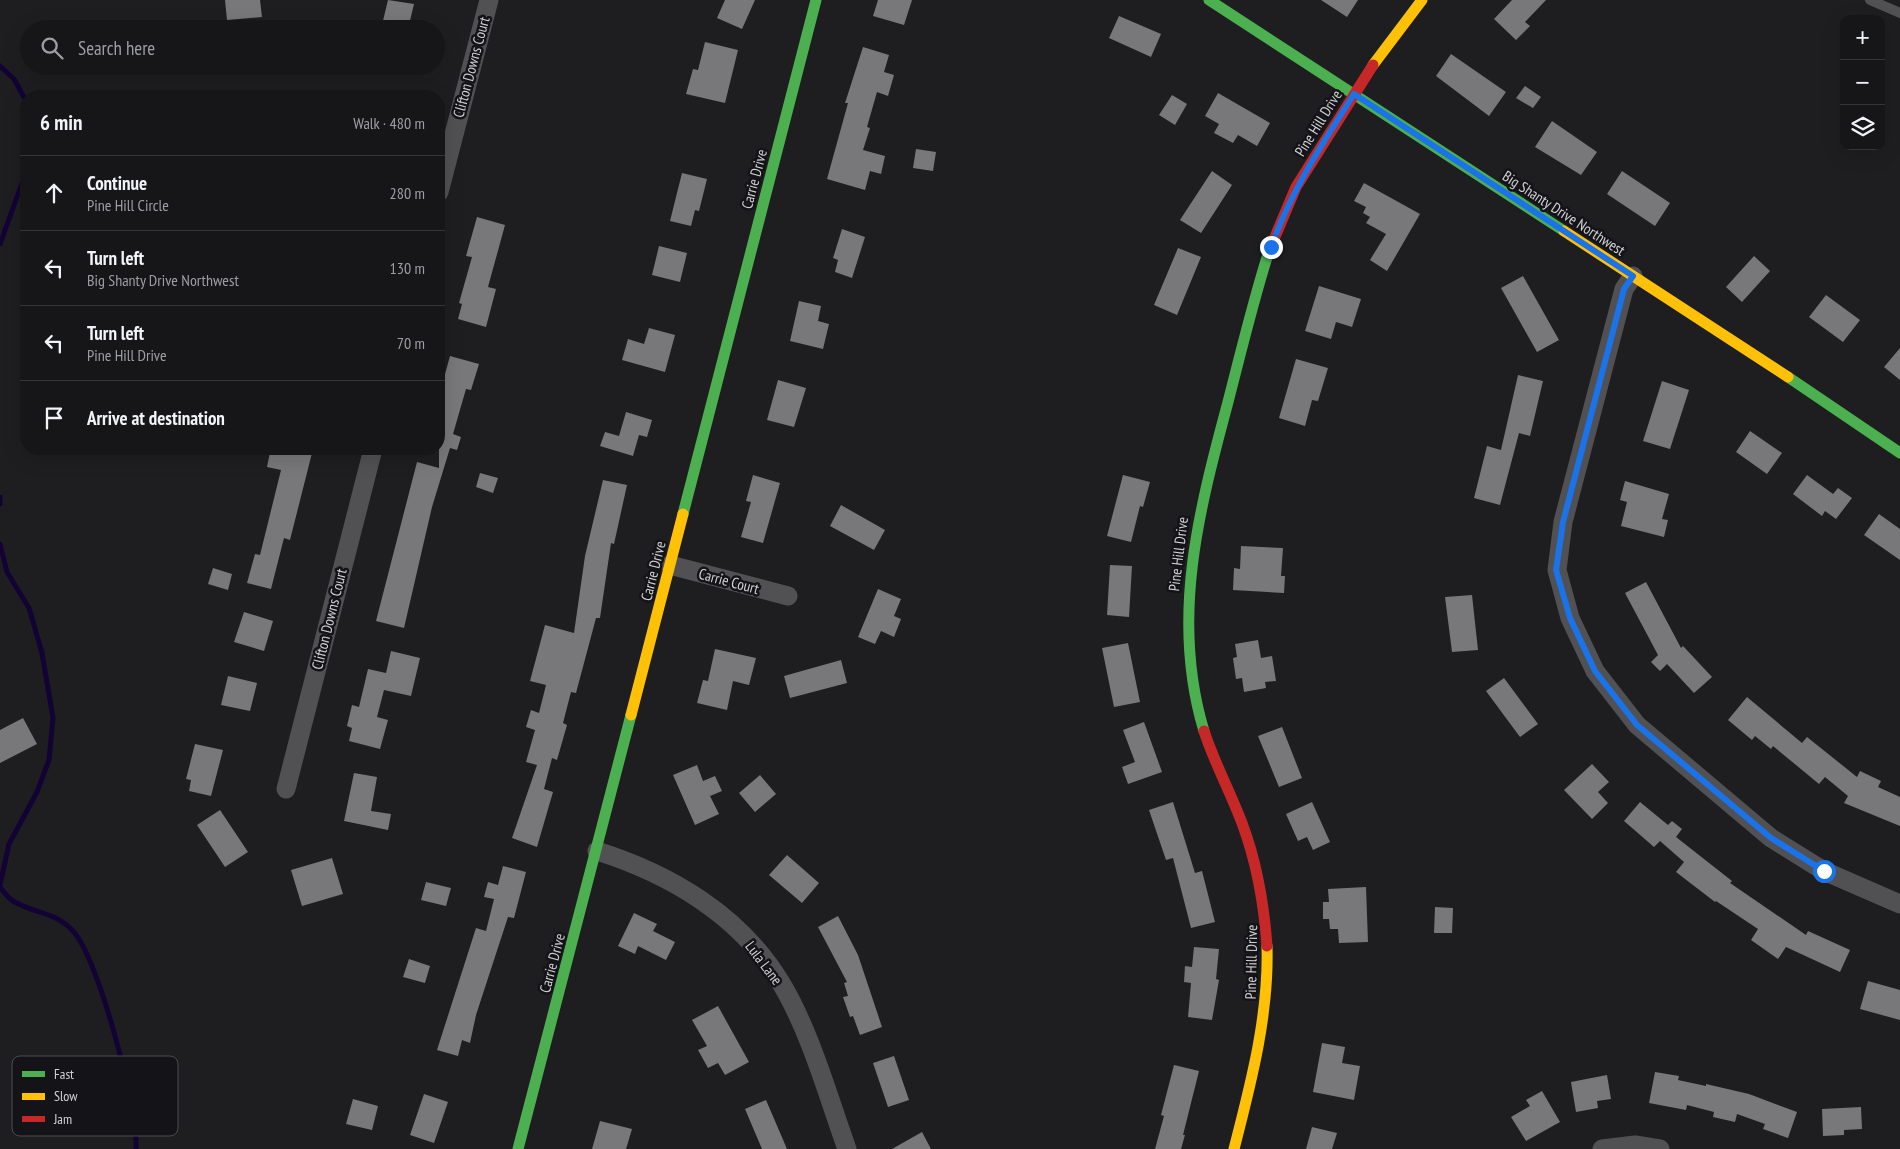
<!DOCTYPE html>
<html lang="en">
<head>
<meta charset="utf-8">
<style>
	body { margin:0; font-family:"PT Sans Narrow",sans-serif; background:#232326; color:#f1f3f6 }
	.controls { position:absolute; right:15px; top:15px; display:grid; overflow:hidden; border-radius:10px; box-shadow:0 5px 20px #0002 }
	.controls button { width:45px; height:45px; display:grid; place-items:center; padding:0; border:0; border-bottom:1px solid #353538; background:#161619; color:#f1f3f6; font:25px sans-serif }
	.stop { position:absolute; width:15px; height:15px; margin:-11px; border:4px solid #1a73e8; border-radius:50%; background:#fff }
	.stop.end { background:#1a73e8; border-color:#fff; box-shadow:0 1px 5px #0008 }
	.list { margin:0; padding:0; list-style:none }
	h2 { display:flex; justify-content:space-between; align-items:center; height:65px; margin:0; padding:0 20px; font-size:21px }
	h2 small { font-size:16px; font-weight:400; color:#9e9fa2 }
	.list li { display:grid; grid-template-columns:32px 1fr auto; gap:15px; align-items:center; box-sizing:border-box; height:75px; padding:0 20px; border-top:1px solid #353538 }
	.list b { display:block; font-size:19px; white-space:nowrap }
	.list p { margin:0; font-size:16px; white-space:nowrap; color:#9e9fa2 }
	.list em { font-size:16px; font-style:normal; color:#9e9fa2 }
	.icon { flex:none; width:28px; height:28px; fill:none; stroke:currentColor; stroke-width:2; stroke-linecap:round; stroke-linejoin:round }
	.map { position:relative; flex:none; width:1900px; height:1149px; overflow:hidden }
	.search { position:absolute; background:#161619; box-shadow:0 5px 20px #0002; left:20px; top:20px; width:425px; height:55px; display:flex; align-items:center; gap:12px; box-sizing:border-box; padding:0 18px; border-radius:28px; color:#9e9fa2; font-size:19px }
	.panel { position:absolute; background:#161619; box-shadow:0 5px 20px #0002; left:20px; top:90px; width:425px; height:365px; border-radius:20px }
	.map>svg:first-child { display:block }
	.lines { fill:none; stroke-linecap:round; stroke-linejoin:round }
	.stream { stroke:#130335; stroke-width:5 }
	.building { fill:#78787b }
	.lane { stroke:#515154; stroke-width:10 }
	.street { stroke:#515154; stroke-width:19 }
	.fast { stroke:#4caf50; stroke-width:11 }
	.slow { stroke:#ffc107; stroke-width:11 }
	.jam { stroke:#c62828; stroke-width:11 }
	.route { stroke:#1a73e8; stroke-width:6 }
	.labels { text-anchor:middle; dominant-baseline:central; stroke-width:5; stroke-linejoin:round; paint-order:stroke }
	.street-label { font-size:15px; fill:#d2d2d5; stroke:#141418 }
	.key { fill:#141418; stroke:#4d4d51; stroke-width:1 }
	.key-label { font-size:14px; fill:#d2d2d5 }
</style>
</head>
<body>
<div class="map">
<svg width="1900" height="1149" viewBox="0 0 1900 1149">
	<rect width="100%" height="100%" fill="#1e1e21"/>
	<g class="lines">
		<path class="stream" d="M 0,66 L 14,79 L 26,101
			M 0,244 L 26,172
			M 0,497 L 0,504
			M 0,544 L 7,572 L 29,608 L 42,653 L 53,718 L 49,760 L 37,792 L 9,844 L 0,885
			M 0,887 C 4,892 8,898 13,901 C 35,914 54,911 73,931 C 99,959 138,1110 136,1149"/>
	</g>
	<path class="building" d="M 225,0 L 260,0 L 262,17 L 227,20 Z
		M 388,0 L 414,4 L 408,29 L 381,29 Z
		M 725,0 L 755,0 L 742,29 L 717,18 Z
		M 878,0 L 912,0 L 904,25 L 873,16 Z
		M 1321,0 L 1358,0 L 1347,17 Z
		M 1512,0 L 1546,0 L 1525,22 L 1530,26 L 1516,40 L 1494,19 Z
		M 1119,16 L 1161,34 L 1151,57 L 1109,38 Z
		M 705,42 L 738,50 L 725,103 L 686,94 L 693,69 L 698,70 Z
		M 863,47 L 889,55 L 884,72 L 894,75 L 888,96 L 877,92 L 867,127 L 870,128 L 863,150 L 885,156 L 881,174 L 870,171 L 865,190 L 827,179 L 848,103 L 845,103 Z
		M 1451,54 L 1506,92 L 1489,116 L 1436,76 Z
		M 1525,86 L 1541,97 L 1533,108 L 1516,98 Z
		M 1218,93 L 1270,123 L 1257,146 L 1238,135 L 1233,143 L 1214,133 L 1219,124 L 1205,116 Z
		M 1172,95 L 1187,104 L 1175,125 L 1159,115 Z
		M 1552,121 L 1597,152 L 1581,175 L 1535,147 Z
		M 916,149 L 936,152 L 933,171 L 913,168 Z
		M 1212,171 L 1232,185 L 1201,233 L 1180,220 Z
		M 1622,171 L 1670,203 L 1655,226 L 1607,194 Z
		M 682,173 L 707,179 L 699,211 L 695,210 L 691,226 L 670,221 Z
		M 1364,183 L 1420,214 L 1387,271 L 1370,260 L 1386,234 L 1366,223 L 1370,217 L 1363,213 L 1366,207 L 1354,201 Z
		M 477,217 L 505,225 L 488,287 L 496,289 L 486,327 L 458,319 L 462,304 L 459,303 L 472,257 L 466,256 Z
		M 842,229 L 865,237 L 852,278 L 835,272 L 838,260 L 833,258 Z
		M 659,246 L 687,253 L 680,282 L 652,275 Z
		M 1178,248 L 1201,257 L 1177,315 L 1154,305 Z
		M 1754,256 L 1770,271 L 1742,302 L 1726,287 Z
		M 1523,276 L 1559,340 L 1537,352 L 1501,288 Z
		M 1319,286 L 1361,299 L 1352,327 L 1336,322 L 1331,339 L 1305,331 Z
		M 1826,295 L 1860,320 L 1843,342 L 1809,317 Z
		M 799,301 L 821,306 L 818,321 L 829,324 L 823,349 L 790,341 Z
		M 649,328 L 675,335 L 665,372 L 622,360 L 628,339 L 644,344 Z
		M 1900,348 L 1900,380 L 1884,367 Z
		M 450,356 L 479,364 L 471,390 L 466,389 L 453,434 L 461,437 L 457,450 L 450,448 L 432,507 L 404,628 L 376,621 L 417,462 L 439,468 L 439,396 Z
		M 1296,359 L 1328,368 L 1318,401 L 1312,400 L 1305,426 L 1279,418 Z
		M 1518,375 L 1543,381 L 1530,436 L 1519,433 L 1500,505 L 1474,498 L 1487,446 L 1501,450 Z
		M 778,380 L 806,388 L 794,427 L 767,420 Z
		M 1662,381 L 1689,390 L 1670,449 L 1643,441 Z
		M 626,412 L 652,420 L 647,437 L 639,435 L 633,456 L 600,446 L 605,432 L 619,436 Z
		M 1750,431 L 1782,453 L 1767,474 L 1736,452 Z
		M 282,449 L 313,449 L 290,540 L 284,538 L 271,589 L 247,583 L 255,554 L 260,555 L 281,470 L 267,467 L 270,452 L 281,455 Z
		M 480,473 L 498,478 L 493,493 L 476,487 Z
		M 753,475 L 780,483 L 763,543 L 741,537 L 751,502 L 746,501 Z
		M 1123,475 L 1150,482 L 1143,507 L 1140,506 L 1131,542 L 1107,536 Z
		M 1807,475 L 1833,494 L 1838,488 L 1852,498 L 1836,519 L 1825,511 L 1822,516 L 1793,494 Z
		M 603,480 L 627,485 L 614,544 L 611,543 L 600,618 L 596,618 L 576,693 L 571,692 L 563,723 L 567,725 L 557,760 L 552,758 L 544,789 L 553,792 L 537,847 L 512,838 L 537,765 L 526,762 L 535,730 L 526,727 L 531,710 L 539,713 L 546,685 L 530,681 L 545,625 L 574,633 L 585,556 Z
		M 1625,481 L 1669,494 L 1662,519 L 1668,520 L 1664,537 L 1621,526 L 1627,502 L 1620,500 Z
		M 841,505 L 885,530 L 874,550 L 830,526 Z
		M 1879,514 L 1900,529 L 1900,560 L 1864,535 Z
		M 1241,546 L 1283,548 L 1281,576 L 1285,576 L 1284,593 L 1233,590 L 1234,568 L 1240,569 Z
		M 1110,565 L 1132,566 L 1129,617 L 1107,615 Z
		M 213,568 L 232,574 L 228,590 L 208,584 Z
		M 1646,582 L 1681,648 L 1683,646 L 1712,677 L 1694,693 L 1667,664 L 1660,671 L 1651,662 L 1658,655 L 1625,593 Z
		M 878,589 L 901,599 L 894,616 L 901,619 L 894,637 L 881,631 L 875,644 L 858,637 Z
		M 1472,595 L 1478,650 L 1452,652 L 1445,597 Z
		M 244,612 L 273,621 L 264,651 L 234,642 Z
		M 1258,640 L 1261,658 L 1272,656 L 1276,681 L 1265,682 L 1266,688 L 1244,692 L 1242,678 L 1236,679 L 1233,658 L 1237,657 L 1235,644 Z
		M 1128,643 L 1140,702 L 1114,707 L 1102,648 Z
		M 715,649 L 756,658 L 749,685 L 733,681 L 727,710 L 697,703 L 703,680 L 708,681 Z
		M 391,651 L 420,658 L 411,696 L 384,690 L 377,717 L 388,720 L 380,749 L 349,741 L 352,728 L 347,726 L 352,705 L 359,707 L 368,669 L 386,673 Z
		M 841,660 L 847,683 L 790,698 L 784,676 Z
		M 228,676 L 257,683 L 250,711 L 221,705 Z
		M 1504,678 L 1538,724 L 1520,737 L 1486,691 Z
		M 1747,697 L 1802,743 L 1807,737 L 1857,777 L 1860,771 L 1881,781 L 1878,787 L 1900,797 L 1900,826 L 1844,803 L 1848,796 L 1825,777 L 1819,784 L 1773,746 L 1771,749 L 1755,736 L 1752,740 L 1728,720 Z
		M 23,718 L 37,744 L 0,763 L 0,730 Z
		M 1144,722 L 1162,772 L 1128,784 L 1122,767 L 1135,762 L 1123,730 Z
		M 1282,727 L 1302,778 L 1279,787 L 1258,736 Z
		M 195,744 L 223,750 L 211,796 L 189,791 L 191,780 L 186,779 Z
		M 1592,764 L 1609,782 L 1598,792 L 1608,803 L 1592,819 L 1564,790 Z
		M 697,765 L 703,781 L 715,776 L 722,791 L 710,796 L 719,814 L 695,825 L 673,775 Z
		M 354,773 L 377,777 L 371,811 L 391,814 L 388,830 L 344,821 Z
		M 760,775 L 776,794 L 755,812 L 739,793 Z
		M 1173,802 L 1195,873 L 1202,871 L 1215,922 L 1191,928 L 1173,858 L 1166,860 L 1149,810 Z
		M 1312,802 L 1330,842 L 1313,850 L 1307,837 L 1298,841 L 1286,814 Z
		M 1640,802 L 1668,825 L 1672,821 L 1682,829 L 1676,837 L 1732,881 L 1730,883 L 1806,935 L 1808,931 L 1850,950 L 1840,972 L 1786,947 L 1778,959 L 1751,940 L 1758,929 L 1716,901 L 1715,902 L 1676,872 L 1684,862 L 1660,841 L 1654,847 L 1624,821 Z
		M 220,810 L 248,852 L 225,867 L 197,825 Z
		M 787,855 L 819,883 L 802,903 L 769,875 Z
		M 332,858 L 343,894 L 302,906 L 291,870 Z
		M 503,866 L 526,872 L 514,918 L 508,917 L 476,1015 L 470,1043 L 462,1040 L 458,1056 L 437,1050 L 476,928 L 486,931 L 494,899 L 484,897 L 488,882 L 498,885 Z
		M 426,882 L 451,888 L 446,906 L 421,900 Z
		M 1366,887 L 1368,942 L 1339,943 L 1338,929 L 1330,929 L 1329,919 L 1323,919 L 1323,902 L 1329,902 L 1328,889 Z
		M 1435,907 L 1453,908 L 1452,933 L 1434,933 Z
		M 634,913 L 657,924 L 653,931 L 675,942 L 666,960 L 638,946 L 635,954 L 618,946 Z
		M 838,916 L 858,955 L 882,1027 L 860,1035 L 853,1016 L 850,1017 L 843,997 L 848,996 L 844,983 L 847,982 L 818,927 Z
		M 1194,947 L 1219,949 L 1216,979 L 1219,980 L 1212,1020 L 1188,1017 L 1191,983 L 1184,982 L 1185,966 L 1192,967 Z
		M 409,959 L 430,966 L 425,983 L 403,977 Z
		M 1868,981 L 1900,990 L 1900,1020 L 1860,1009 Z
		M 718,1006 L 749,1062 L 725,1075 L 718,1063 L 708,1068 L 698,1050 L 707,1046 L 692,1020 Z
		M 1322,1043 L 1345,1047 L 1342,1063 L 1360,1066 L 1354,1100 L 1313,1092 Z
		M 894,1056 L 909,1100 L 888,1107 L 873,1063 Z
		M 1174,1065 L 1199,1071 L 1183,1135 L 1185,1135 L 1181,1149 L 1155,1149 L 1164,1116 L 1161,1115 Z
		M 1655,1072 L 1679,1076 L 1678,1080 L 1706,1086 L 1706,1084 L 1749,1094 L 1797,1112 L 1788,1138 L 1763,1129 L 1765,1124 L 1737,1114 L 1735,1122 L 1713,1117 L 1714,1112 L 1687,1105 L 1686,1110 L 1649,1103 Z
		M 1607,1075 L 1611,1099 L 1597,1101 L 1598,1108 L 1576,1112 L 1571,1082 Z
		M 1542,1091 L 1560,1122 L 1526,1141 L 1511,1117 L 1530,1106 L 1526,1100 Z
		M 424,1094 L 448,1102 L 434,1143 L 410,1135 Z
		M 353,1099 L 378,1106 L 372,1130 L 346,1124 Z
		M 766,1100 L 787,1149 L 762,1149 L 745,1109 Z
		M 1861,1107 L 1862,1129 L 1844,1130 L 1844,1135 L 1823,1136 L 1822,1109 Z
		M 600,1121 L 632,1129 L 626,1149 L 592,1149 Z
		M 1312,1127 L 1337,1133 L 1332,1149 L 1306,1149 Z
		M 922,1132 L 931,1149 L 892,1149 Z"/>
	<g class="lines">
		<path class="lane" d="M 1870,0 L 1900,13"/>
		<path class="street" d="M 439,192 L 489,0
			M 1633,276 L 1624,289 L 1563,522 L 1557,570 L 1570,618 L 1595,671 L 1637,725 L 1771,838 L 1824,871 L 1900,904
			M 670,565 L 788,596
			M 286,789 L 373,449
			M 597,851 C 670,874 740,915 781,983 C 810,1031 828,1096 847,1149
			M 1602,1149 L 1635,1145 L 1660,1149"/>
		<path class="fast" d="M 1209,0 L 1564,231
			M 1788,377 L 1900,453
			M 683,514 L 816,0
			M 1204,731 C 1170,619 1199,510 1228,402 C 1241,352 1253,301 1269,251
			M 518,1149 L 631,715"/>
		<path class="slow" d="M 1373,65 L 1422,0
			M 1564,231 L 1788,377
			M 631,715 L 683,514
			M 1234,1149 C 1251,1083 1269,1015 1267,946"/>
		<path class="jam" d="M 1269,251 L 1296,187 L 1373,65
			M 1204,731 C 1214,762 1230,791 1242,823 C 1257,863 1264,904 1267,946"/>
	</g>
	<g class="lines">
		<path class="route" d="M 1271,247 C 1292,189 1321,146 1354,94 L 1633,276 L 1624,289 L 1563,522 L 1556,570 L 1570,618 L 1595,671 L 1637,725 L 1771,838 L 1824,871"/>
	</g>
	<g class="labels">
		<g class="street-label">
			<text transform="translate(471 67) rotate(-75)">Clifton Downs Court</text>
			<text transform="translate(1318 123) rotate(-58)">Pine Hill Drive</text>
			<text transform="translate(754 179) rotate(-75)">Carrie Drive</text>
			<text transform="translate(1564 213) rotate(33)">Big Shanty Drive Northwest</text>
			<text transform="translate(1178 554) rotate(-83)">Pine Hill Drive</text>
			<text transform="translate(653 571) rotate(-76)">Carrie Drive</text>
			<text transform="translate(729 581) rotate(15)">Carrie Court</text>
			<text transform="translate(329 619) rotate(-76)">Clifton Downs Court</text>
			<text transform="translate(1251 962) rotate(-89)">Pine Hill Drive</text>
			<text transform="translate(552 963) rotate(-75)">Carrie Drive</text>
			<text transform="translate(764 963) rotate(53)">Lula Lane</text>
		</g>
	</g>
	<rect x="12" y="1056" width="166" height="80" rx="8" class="key"/>
	<rect x="22" y="1071" width="23" height="6" fill="#4caf50"/>
	<rect x="22" y="1093" width="23" height="7" fill="#ffc107"/>
	<rect x="22" y="1116" width="23" height="6" fill="#c62828"/>
	<g class="key-label">
		<text x="54" y="1079">Fast</text>
		<text x="54" y="1101">Slow</text>
		<text x="54" y="1124">Jam</text>
	</g>
</svg>
<div class="controls">
<button>+</button>
<button>−</button>
<button><svg class="icon" aria-label="layers" viewBox="0 0 24 24"><path d="M12 4l9 5-9 5-9-5zM3 14l9 5 9-5"/></svg></button>
</div>
<div class="stop" style="left:1824px;top:871px"></div>
<div class="stop end" style="left:1271px;top:247px"></div>
<div class="search"><svg class="icon" aria-label="search" viewBox="0 0 24 24"><circle cx="10" cy="10" r="6"/><path d="M15 15l6 6"/></svg>Search here</div>
<section class="panel">
<h2>6 min<small>Walk · 480 m</small></h2>
<ul class="list">
<li><svg class="icon" aria-label="ahead" viewBox="0 0 24 24"><path d="M12 20V5M6 11l6-6 6 6"/></svg><div><b>Continue</b><p>Pine Hill Circle</p></div><em>280 m</em></li>
<li><svg class="icon" aria-label="left" viewBox="0 0 24 24"><path d="M17 20v-9H6M10 6l-5 5 5 5"/></svg><div><b>Turn left</b><p>Big Shanty Drive Northwest</p></div><em>130 m</em></li>
<li><svg class="icon" aria-label="left" viewBox="0 0 24 24"><path d="M17 20v-9H6M10 6l-5 5 5 5"/></svg><div><b>Turn left</b><p>Pine Hill Drive</p></div><em>70 m</em></li>
<li><svg class="icon" aria-label="arrive" viewBox="0 0 24 24"><path d="M6 21V4h12l-3 4 3 4H6"/></svg><div><b>Arrive at destination</b></div></li>
</ul>
</section>
</div>
</body>
</html>
